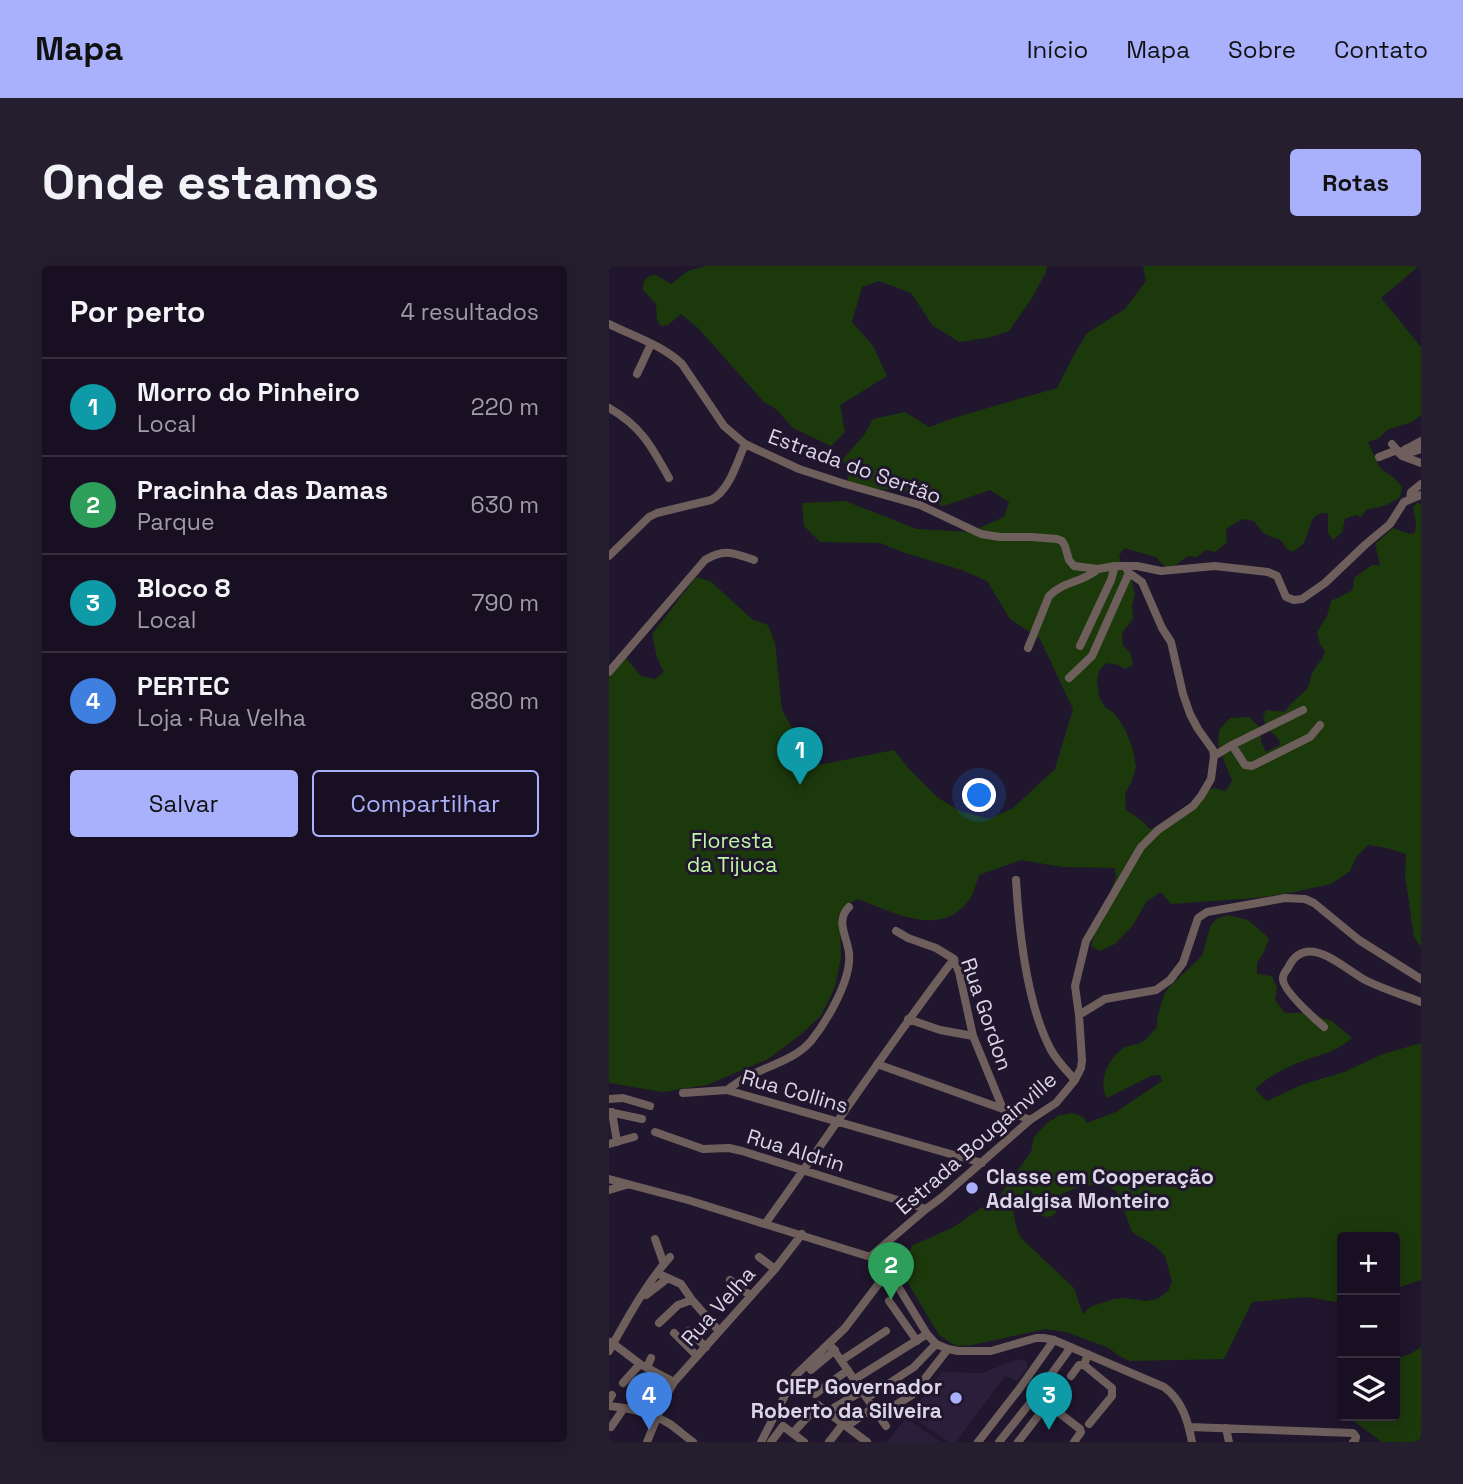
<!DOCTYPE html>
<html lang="pt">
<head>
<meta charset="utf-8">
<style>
	body { margin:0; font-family:"Space Grotesk",sans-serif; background:#251e2f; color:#f1f3f6 }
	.controls { position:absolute; right:21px; bottom:21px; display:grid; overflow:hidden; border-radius:7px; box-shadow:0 4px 18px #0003 }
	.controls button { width:63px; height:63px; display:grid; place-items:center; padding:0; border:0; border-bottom:2px solid #363040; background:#181022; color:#f1f3f6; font:35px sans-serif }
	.you { position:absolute; left:371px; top:530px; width:24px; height:24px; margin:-18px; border:5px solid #fff; border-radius:50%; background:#1a73e8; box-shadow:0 0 0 10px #1a73e833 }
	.badge { display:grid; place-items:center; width:46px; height:46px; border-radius:50%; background:#a9b0fc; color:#fff; font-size:23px; font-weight:700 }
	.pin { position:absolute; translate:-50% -58px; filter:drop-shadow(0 2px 4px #0008) }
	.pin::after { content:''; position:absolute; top:37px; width:24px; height:21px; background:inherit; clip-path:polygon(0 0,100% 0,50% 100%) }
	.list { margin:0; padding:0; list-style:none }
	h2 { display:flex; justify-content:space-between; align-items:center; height:91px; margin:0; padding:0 28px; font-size:30px }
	h2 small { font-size:23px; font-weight:400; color:#9f9da5 }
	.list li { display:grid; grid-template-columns:46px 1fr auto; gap:21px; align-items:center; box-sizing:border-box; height:98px; padding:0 28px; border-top:2px solid #363040 }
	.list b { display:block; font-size:26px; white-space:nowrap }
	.list p { margin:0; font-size:23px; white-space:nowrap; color:#9f9da5 }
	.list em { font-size:23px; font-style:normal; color:#9f9da5 }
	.actions { display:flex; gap:14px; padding:21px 28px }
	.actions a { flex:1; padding:16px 0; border:2px solid #a9b0fc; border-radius:7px; text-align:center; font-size:24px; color:#a9b0fc }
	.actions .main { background:#a9b0fc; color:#111 }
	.icon { flex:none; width:38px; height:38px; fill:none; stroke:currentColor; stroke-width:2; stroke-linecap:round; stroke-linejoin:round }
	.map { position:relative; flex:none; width:812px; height:1176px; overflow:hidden; border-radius:7px }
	header { display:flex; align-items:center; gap:42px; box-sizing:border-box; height:98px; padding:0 35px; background:#a9b0fc; color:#111 }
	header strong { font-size:33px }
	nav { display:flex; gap:38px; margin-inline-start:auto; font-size:24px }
	.intro { display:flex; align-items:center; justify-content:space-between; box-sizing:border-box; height:168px; padding:0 42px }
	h1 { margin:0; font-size:49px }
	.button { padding:18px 32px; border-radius:7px; background:#a9b0fc; color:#111; font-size:24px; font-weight:700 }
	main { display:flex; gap:42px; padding:0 42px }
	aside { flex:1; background:#181022; border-radius:7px; box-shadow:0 4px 18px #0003 }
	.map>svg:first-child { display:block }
	.built { fill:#2b1e3a }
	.green { fill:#1c390c; fill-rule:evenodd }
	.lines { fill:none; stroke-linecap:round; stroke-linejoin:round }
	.minor { stroke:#6f5f5c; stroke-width:8 }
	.poi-dot { fill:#a9b0fc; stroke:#20162d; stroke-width:2.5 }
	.labels { text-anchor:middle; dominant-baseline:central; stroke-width:6; stroke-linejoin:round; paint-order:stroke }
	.street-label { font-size:21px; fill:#dbd5e6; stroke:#20162d }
	.park-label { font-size:21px; fill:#bff7a6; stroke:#20162d }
	.poi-label { font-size:21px; font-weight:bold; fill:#dbd5e6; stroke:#20162d; text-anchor:start }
</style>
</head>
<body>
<header>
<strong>Mapa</strong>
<nav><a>Início</a><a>Mapa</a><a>Sobre</a><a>Contato</a></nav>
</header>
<div class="intro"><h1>Onde estamos</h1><a class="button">Rotas</a></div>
<main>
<aside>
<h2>Por perto<small>4 resultados</small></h2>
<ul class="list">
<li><span class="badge" style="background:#0f9aa8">1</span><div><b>Morro do Pinheiro</b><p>Local</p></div><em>220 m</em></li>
<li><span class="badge" style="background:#2e9e5b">2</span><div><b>Pracinha das Damas</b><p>Parque</p></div><em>630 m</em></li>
<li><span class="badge" style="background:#0f9aa8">3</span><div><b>Bloco 8</b><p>Local</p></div><em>790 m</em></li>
<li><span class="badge" style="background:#3f7fe0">4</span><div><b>PERTEC</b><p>Loja · Rua Velha</p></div><em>880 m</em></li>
</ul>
<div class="actions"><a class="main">Salvar</a><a>Compartilhar</a></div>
</aside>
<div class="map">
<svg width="812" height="1176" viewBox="0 0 812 1176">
	<rect width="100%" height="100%" fill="#20162d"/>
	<path class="built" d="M 409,1093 L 418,1095 L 418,1103 L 408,1115 L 396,1110 L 347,1176 L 340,1176 L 300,1149 L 333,1106 L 373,1107 Z
		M 297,1152 L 332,1176 L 278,1176 Z"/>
	<path class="green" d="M 97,0 L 438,0 L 437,6 L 423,32 L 400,65 L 383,71 L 351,76 L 324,60 L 302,27 L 270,15 L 253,21 L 243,56 L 264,80 L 278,110 L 231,139 L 236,166 L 222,180 L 184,162 L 167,143 L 155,136 L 89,62 L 72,48 L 59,59 L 52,60 L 48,54 L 47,38 L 34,24 L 35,15 L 40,10 L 47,9 L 62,18 L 79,5 Z
		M 534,0 L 810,0 L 772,32 L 812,81 L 812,149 L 803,156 L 778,164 L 770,172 L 759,176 L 771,202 L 785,212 L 793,221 L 791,231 C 780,239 771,242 758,243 L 752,251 L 746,249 L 736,253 L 733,266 L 724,274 L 719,267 L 719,247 C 697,246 703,266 694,278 C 692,280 686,284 684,286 L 678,283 C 670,269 669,275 658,269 C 653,267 648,259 645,255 L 633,253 L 617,263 L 618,276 L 607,286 L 597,284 L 588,291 L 579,290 L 561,303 L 552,297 L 547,291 L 515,282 L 510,290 L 513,299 L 521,305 L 526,329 L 523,339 L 524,353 L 513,367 L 514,380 C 522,385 523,391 524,399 L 516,403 L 509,399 L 497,397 L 490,405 L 488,415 L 490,430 L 495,440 L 506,448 L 517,465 L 524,484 L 527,501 L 523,515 L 516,527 L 517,544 L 532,554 L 541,563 L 567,552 L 585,538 L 589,527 L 605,522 L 617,525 L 623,515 L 609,479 L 610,464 L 621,452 L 640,451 L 652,462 L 652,476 L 657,486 L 671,479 L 670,473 L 658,462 L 654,451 L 657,444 L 676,446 C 683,435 688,433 696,425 C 702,419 700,411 705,404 C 710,396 714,394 716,385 L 711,378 L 708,366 L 718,350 L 722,335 L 744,324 L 745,312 L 763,299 L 771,299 L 766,278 L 784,262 L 801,268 L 806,267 L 807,256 L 804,241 L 809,236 L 812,238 L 812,681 L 805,671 L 796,609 L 797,588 L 778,582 L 759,579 L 748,590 L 741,605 L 722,618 L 681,627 L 647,632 L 562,638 L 552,626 L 538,635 L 524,659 L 506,678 L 491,685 L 482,680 L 489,658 L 507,611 L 506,602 L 454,601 L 412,594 L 370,609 C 367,617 365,628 360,634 C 332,673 284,646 249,633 L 239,638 L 229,650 L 231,662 L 232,692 L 226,721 L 212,750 L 190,770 L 159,793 L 98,819 L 53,826 L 0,817 L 0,411 L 17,392 L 32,410 L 46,413 L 55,406 L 48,392 L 43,368 L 87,311 L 101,315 L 143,353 L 159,359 L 166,377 L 173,444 L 197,487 L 210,499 L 285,484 L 300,503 L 328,531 L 351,545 L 380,553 L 404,542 L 446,503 L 464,443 L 431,373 L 401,353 L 378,315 L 353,304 L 299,288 L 271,277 L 211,276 L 195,260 L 193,237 L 236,235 L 308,263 L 361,266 L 395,251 L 400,236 L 381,224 L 334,240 L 299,226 L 241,220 L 234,193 L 255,169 L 264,153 L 296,146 L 320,161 L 351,150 L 448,122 L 466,87 L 478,67 L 516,43 L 537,15 Z
		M 619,649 L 639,654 L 660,672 L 656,684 L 648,697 L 648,708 L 663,710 L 668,722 L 666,734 L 676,747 L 696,747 L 723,755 L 743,772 C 727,786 713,788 694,795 C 677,801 659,811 646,823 L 658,835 L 695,818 L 735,806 L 774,788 L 812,777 L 812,1014 L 786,1023 L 786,971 L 733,971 L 733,1037 L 698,1031 L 643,1036 L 615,1093 L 521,1095 L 510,1090 L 500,1082 L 457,1066 L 437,1063 L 363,1079 L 347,1080 L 330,1069 L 290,1002 L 304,979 L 343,962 L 391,929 L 422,886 L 425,871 L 438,857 L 451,849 L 464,847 L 474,851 L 478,857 L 507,846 L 553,815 L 551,809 L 542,810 L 498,832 C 488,816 500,791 515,782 C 520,779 526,779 531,777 C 538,774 543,766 548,761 L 548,752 L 555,729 L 560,721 L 593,690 L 601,661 L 607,653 ZM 484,919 L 499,920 L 508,926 L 523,966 L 546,980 L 556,990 L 563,1016 L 559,1025 L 548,1033 L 536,1035 L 516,1032 L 505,1033 L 481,1041 L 474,1048 L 465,1022 L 412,972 L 407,960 L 404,943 L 410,937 C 413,938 417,938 421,940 C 426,942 429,949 434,950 C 448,955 452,937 453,928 L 469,921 Z
		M 812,1081 L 812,1176 L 773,1176 L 747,1157 L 746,1150 L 786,1150 L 786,1093 L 801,1088 Z"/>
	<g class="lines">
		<path class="minor" d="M 0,58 C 24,70 53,79 73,98 L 115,160 L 136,178 L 190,203 L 236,218 L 311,239 L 372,268 L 391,271 L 423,271 L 448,273 L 453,275 L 456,280 L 460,294 L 465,300 L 489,303 L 506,300 L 528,300 L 552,305 L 606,300 L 659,306 L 668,310 L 677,331 L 685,334 L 693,333 L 716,317 L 757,278 L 781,258 L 795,236 L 812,229
			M 28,108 L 42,78
			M 0,142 C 32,160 43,181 60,212
			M 783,178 L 793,190 L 812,197
			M 797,183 L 803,186 L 812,183
			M 790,187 L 812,175
			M 770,191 L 788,184
			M 801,233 L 802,226 L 812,218
			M 0,290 L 40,251 L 48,247 L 102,234 C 121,224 128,196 136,178
			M 471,380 L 502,314 L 506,300
			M 419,382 L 440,330 C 454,315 476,316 489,303
			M 0,406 L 96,294 C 115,282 125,287 145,294
			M 460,412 L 483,390 L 520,307
			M 623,479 L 636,499 L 643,500 L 701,471 L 711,459
			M 605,490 L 623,479 L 694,444
			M 407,614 C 410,665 418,739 442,784 C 448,795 458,805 466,814
			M 287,665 L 299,672 L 327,682 L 345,693 L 350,706 L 364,770 L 394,843 L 421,854
			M 470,749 L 496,733 L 547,724 L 561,714 L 574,697 L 589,652 L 598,646 L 676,632 L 696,633 L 705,637 L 750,674 L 812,713
			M 299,753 L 331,764 L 364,770
			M 715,761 C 706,753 672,723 674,712 C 674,708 677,705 679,702 C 697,664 734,702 756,714 C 774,723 794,729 812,736
			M 268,798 L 394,843
			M 118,824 C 124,820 130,815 136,812 C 158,800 186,794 202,775 C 218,755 243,713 240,687 C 238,670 226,655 240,641
			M 74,827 L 118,824 L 373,897
			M 0,833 L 14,832 L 41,840
			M 0,846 L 33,853
			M 3,846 L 8,876
			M 46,866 L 94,883 L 120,882 L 133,885 L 317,943
			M 0,878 L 25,871
			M 0,913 L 79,934 L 271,994 L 276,999 L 318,1068 L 327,1078 L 339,1083 L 349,1085 L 382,1085 L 427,1072 L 435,1072 L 445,1074 L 555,1121 C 573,1134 579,1155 583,1176
			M 0,924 L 17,919
			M 156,958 C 220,870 279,779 345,693
			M 46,973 L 55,998
			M 262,990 L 317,943 L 332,932 L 421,854 L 447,837 L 466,814 L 472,802 L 473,794 L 470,749 L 466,720 L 477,675 L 532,581 L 549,564 L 584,540 L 592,530 L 602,513 L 605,490 L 604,484 L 589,463 L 581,448 L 574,428 L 562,376 L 553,362 L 533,316 L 520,307 L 516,300
			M 150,991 L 166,1003
			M 48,1007 L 72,1018 L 83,1034
			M 121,1014 L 142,1030
			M 37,1029 L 59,1012
			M 280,1035 L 308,1075
			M 50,1057 L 69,1039 L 83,1034 L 110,1065
			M 79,1065 L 97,1081
			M 65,1067 L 88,1090
			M 2,1076 L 31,1098 L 65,1116
			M 220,1077 L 277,1160
			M 0,1085 C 18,1053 36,1019 61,991
			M 233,1094 L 277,1065
			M 475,1099 L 503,1122 L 503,1130 L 480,1158
			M 38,1102 L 42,1092
			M 202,1104 L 226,1084
			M 462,1110 L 470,1099 L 475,1099 L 479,1088
			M 246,1113 L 318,1068
			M 14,1117 L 31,1098
			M 206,1128 L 239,1104
			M 258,1132 L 305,1101 L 327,1078
			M 0,1134 L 3,1129
			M 0,1140 C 20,1142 44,1148 61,1158 C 69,1164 76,1170 84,1176
			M 223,1143 L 253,1125
			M 270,1149 L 303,1129 L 339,1083
			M 241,1158 L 265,1141
			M 2,1161 L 15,1142
			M 580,1161 L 744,1167 L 747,1171 L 746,1175 L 744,1176
			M 617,1162 L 620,1176
			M 184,1167 L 209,1139 L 258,1176
			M 38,1176 L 56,1132 L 65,1116 L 166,1003 L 193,968
			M 152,1176 L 186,1110 L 236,1062 L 280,1004
			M 162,1176 L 174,1160 L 195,1176
			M 220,1176 L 234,1158
			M 369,1176 L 411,1122 L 445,1074
			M 390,1176 L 425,1132 L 462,1081
			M 409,1176 L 436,1141 L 440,1139 L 471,1163 L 472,1166 L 465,1176"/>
	</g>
	<g class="poi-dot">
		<circle cx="363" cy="922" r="7"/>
		<circle cx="347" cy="1132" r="7"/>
	</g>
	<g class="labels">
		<g class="street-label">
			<text transform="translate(246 200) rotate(20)">Estrada do Sertão</text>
			<text transform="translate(378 748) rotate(71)">Rua Gordon</text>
			<text transform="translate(186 825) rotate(16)">Rua Collins</text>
			<text transform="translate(367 877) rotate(-41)">Estrada Bougainville</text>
			<text transform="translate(187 884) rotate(17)">Rua Aldrin</text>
			<text transform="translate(109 1040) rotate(-48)">Rua Velha</text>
		</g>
		<g class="park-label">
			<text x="123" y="574">Floresta<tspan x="123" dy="24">da Tijuca</tspan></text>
		</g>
		<g class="poi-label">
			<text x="377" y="910">Classe em Cooperação<tspan x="377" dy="24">Adalgisa Monteiro</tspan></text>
			<text x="333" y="1120" text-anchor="end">CIEP Governador<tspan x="333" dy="24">Roberto da Silveira</tspan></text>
		</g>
	</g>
</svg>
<div class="controls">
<button>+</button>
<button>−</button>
<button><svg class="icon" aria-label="layers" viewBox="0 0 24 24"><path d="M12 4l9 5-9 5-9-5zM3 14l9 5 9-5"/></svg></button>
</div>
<div class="you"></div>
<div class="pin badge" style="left:191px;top:519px;background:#0f9aa8">1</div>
<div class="pin badge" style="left:282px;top:1034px;background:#2e9e5b">2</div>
<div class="pin badge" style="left:440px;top:1164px;background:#0f9aa8">3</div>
<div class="pin badge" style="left:40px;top:1164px;background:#3f7fe0">4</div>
</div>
</main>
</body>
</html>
